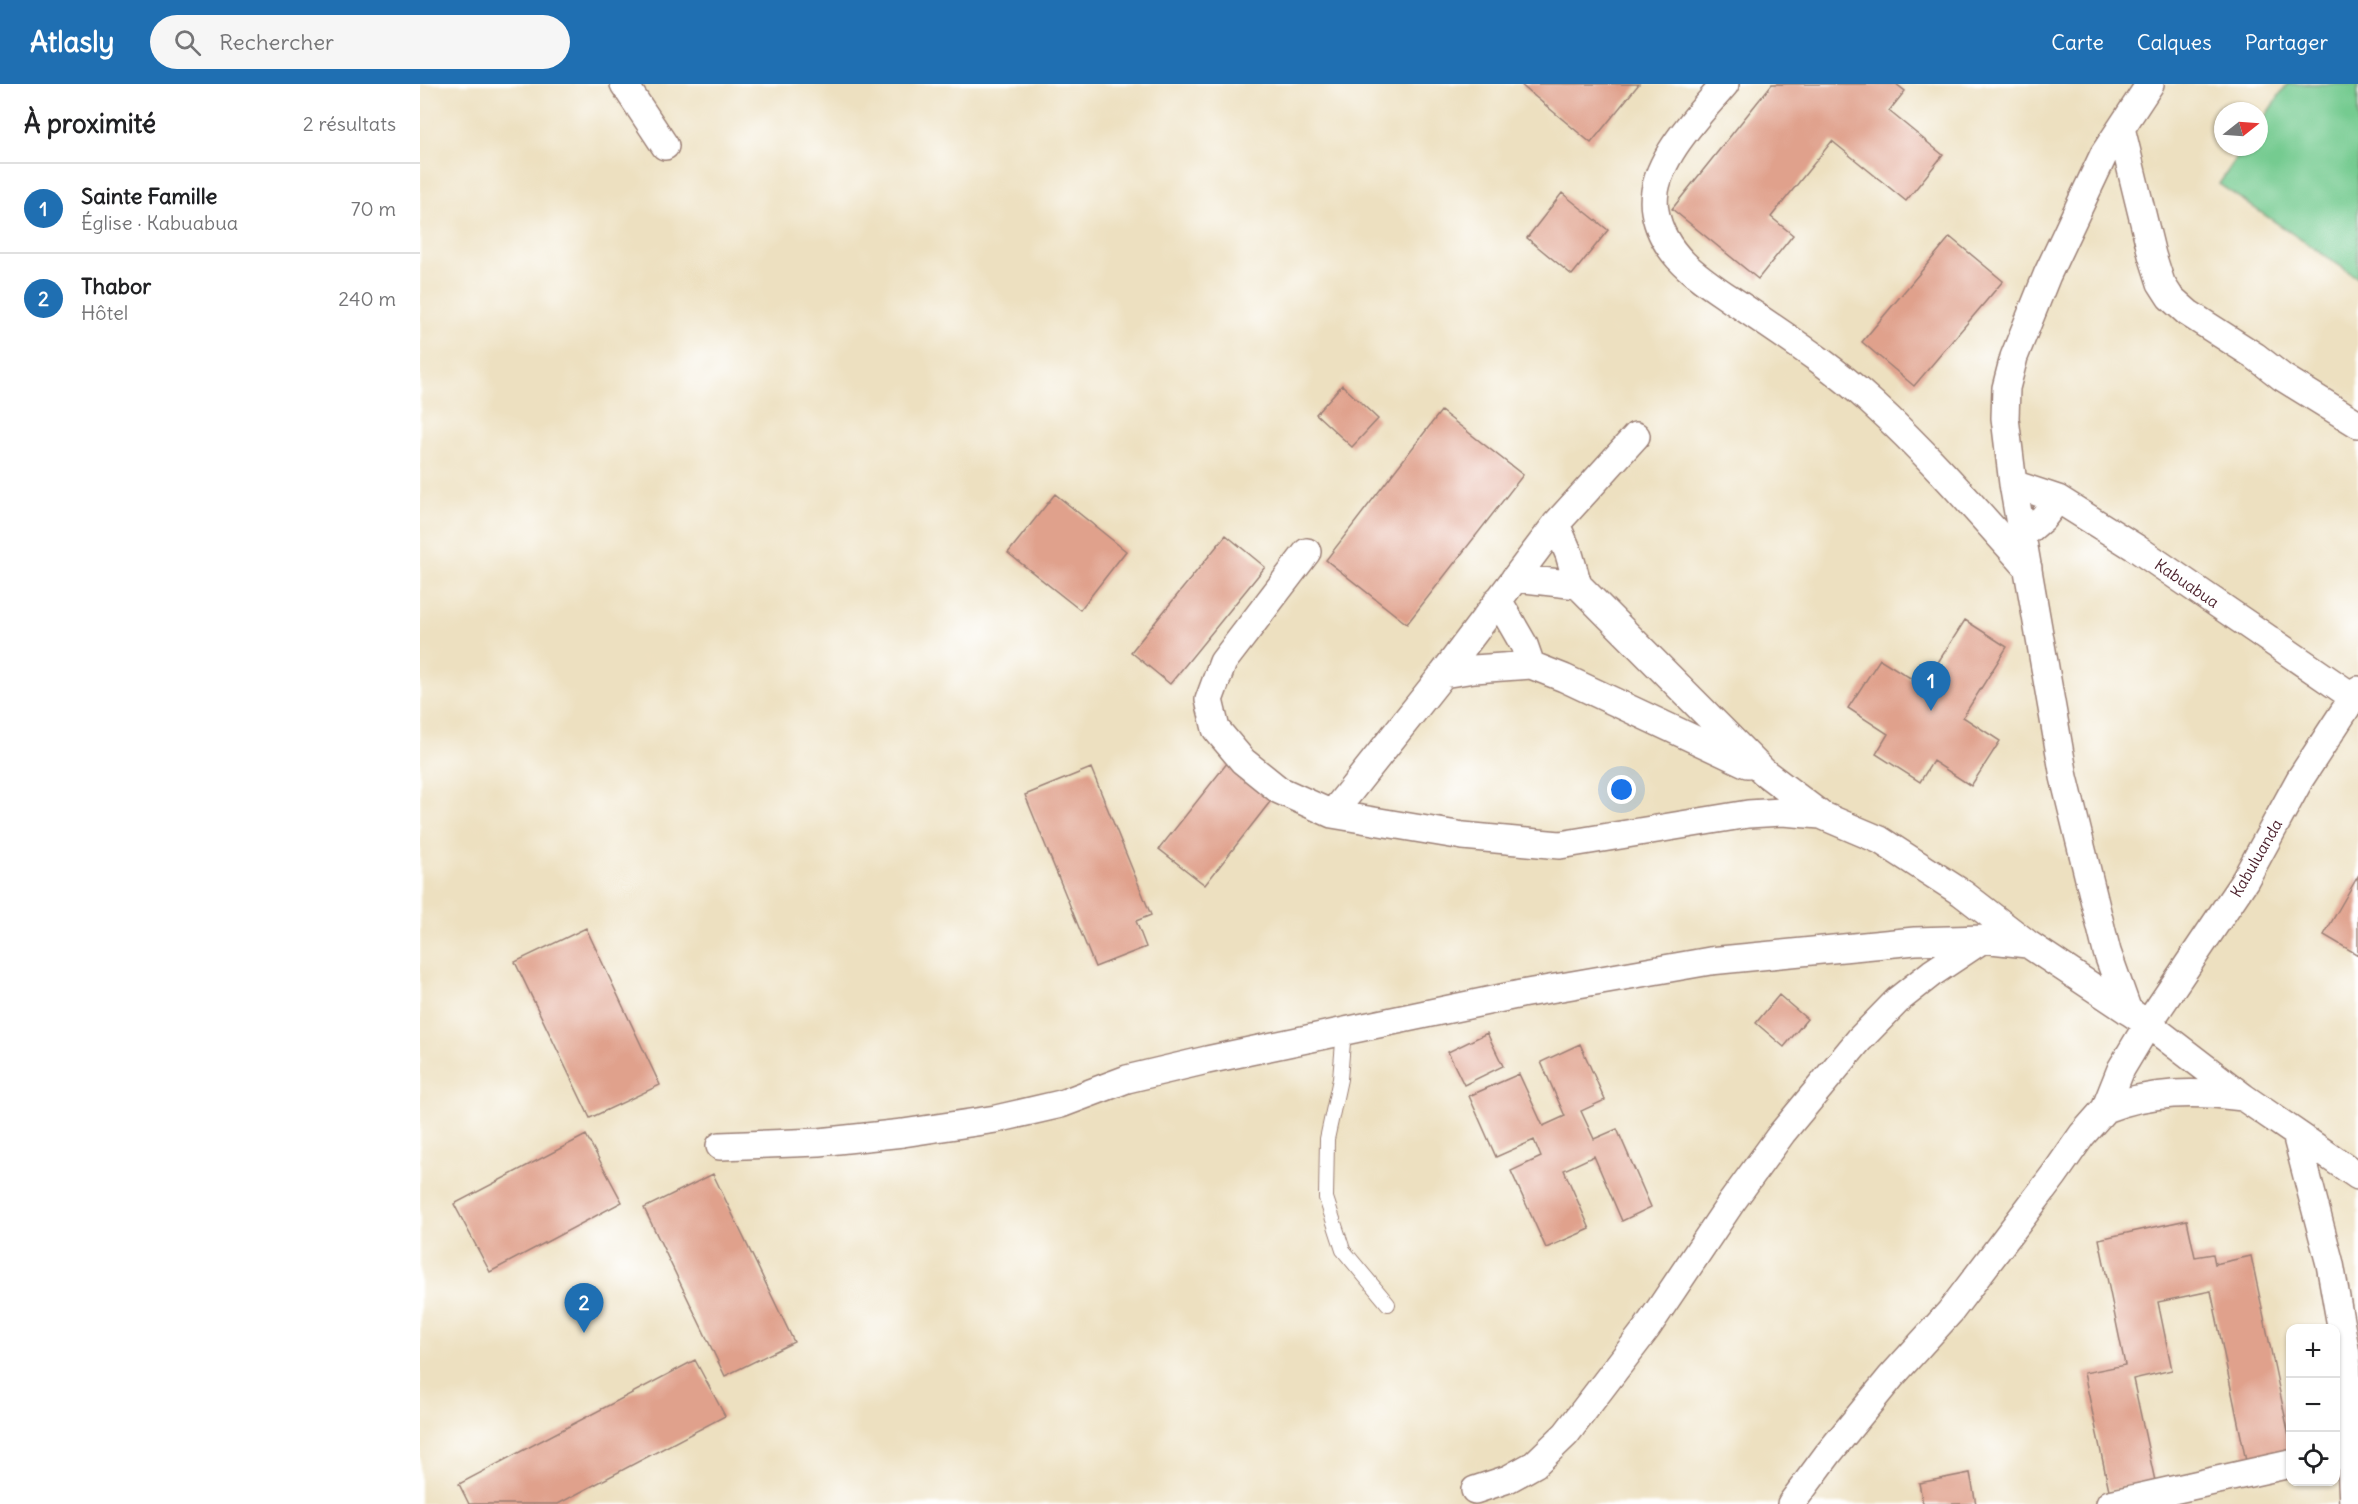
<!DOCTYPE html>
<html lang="fr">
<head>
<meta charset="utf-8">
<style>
	body { margin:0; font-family:Delius,sans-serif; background:#f6f6f6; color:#202124 }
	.controls { position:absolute; right:18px; bottom:18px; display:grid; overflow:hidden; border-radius:12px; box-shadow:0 2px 4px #0004 }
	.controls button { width:54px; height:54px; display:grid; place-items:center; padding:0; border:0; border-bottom:2px solid #e0e0e0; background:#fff; color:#202124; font:30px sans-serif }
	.compass { position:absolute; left:1794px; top:18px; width:54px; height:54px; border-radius:50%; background:#fff; box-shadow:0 2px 4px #0004; rotate:73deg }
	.you { position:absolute; left:1202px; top:706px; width:21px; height:21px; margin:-15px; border:4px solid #fff; border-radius:50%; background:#1a73e8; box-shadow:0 0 0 9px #1a73e833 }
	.badge { display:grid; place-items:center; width:39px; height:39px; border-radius:50%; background:#1f6fb2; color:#fff; font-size:20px; font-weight:700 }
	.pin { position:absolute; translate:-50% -50px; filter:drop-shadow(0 2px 3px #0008) }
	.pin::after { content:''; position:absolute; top:32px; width:21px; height:18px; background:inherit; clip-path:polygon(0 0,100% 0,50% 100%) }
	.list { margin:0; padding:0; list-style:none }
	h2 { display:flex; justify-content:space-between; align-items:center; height:78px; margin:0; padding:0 24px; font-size:26px }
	h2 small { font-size:20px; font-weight:400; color:#757577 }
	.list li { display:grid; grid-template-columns:39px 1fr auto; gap:18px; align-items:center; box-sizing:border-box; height:90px; padding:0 24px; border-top:2px solid #e0e0e0 }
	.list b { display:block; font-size:22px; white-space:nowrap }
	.list p { margin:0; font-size:20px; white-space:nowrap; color:#757577 }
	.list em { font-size:20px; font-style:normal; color:#757577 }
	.icon { flex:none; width:33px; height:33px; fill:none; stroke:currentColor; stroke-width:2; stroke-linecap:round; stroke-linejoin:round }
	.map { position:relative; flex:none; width:1938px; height:1420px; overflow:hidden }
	header { display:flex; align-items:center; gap:36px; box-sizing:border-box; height:84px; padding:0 30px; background:#1f6fb2; color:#fff }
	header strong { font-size:28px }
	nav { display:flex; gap:33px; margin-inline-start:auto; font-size:21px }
	.search { width:420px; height:54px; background:#f6f6f6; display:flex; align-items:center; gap:15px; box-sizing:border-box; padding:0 21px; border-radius:33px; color:#757577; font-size:22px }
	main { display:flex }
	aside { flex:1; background:#fff }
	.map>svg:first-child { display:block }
	.green { fill:#74cb90; stroke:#5f755e; stroke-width:1.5 }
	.building { fill:#e0a18c }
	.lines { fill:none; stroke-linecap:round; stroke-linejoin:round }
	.service-casing { stroke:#9c8076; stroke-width:16 }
	.minor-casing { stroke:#9c8076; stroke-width:30 }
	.service { stroke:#fff; stroke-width:14 }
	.minor { stroke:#fff; stroke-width:27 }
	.labels { text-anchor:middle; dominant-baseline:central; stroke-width:6; stroke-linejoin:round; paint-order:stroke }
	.street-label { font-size:16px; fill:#4a1f2b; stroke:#fff }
</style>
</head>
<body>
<header>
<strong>Atlasly</strong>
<div class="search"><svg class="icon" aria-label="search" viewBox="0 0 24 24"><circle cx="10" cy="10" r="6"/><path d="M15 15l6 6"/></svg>Rechercher</div>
<nav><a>Carte</a><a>Calques</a><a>Partager</a></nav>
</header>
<main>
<aside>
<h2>À proximité<small>2 résultats</small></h2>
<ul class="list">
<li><span class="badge">1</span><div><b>Sainte Famille</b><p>Église · Kabuabua</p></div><em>70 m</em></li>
<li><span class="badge">2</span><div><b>Thabor</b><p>Hôtel</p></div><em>240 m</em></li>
</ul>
</aside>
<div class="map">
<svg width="1938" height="1420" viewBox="0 0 1938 1420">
	<rect width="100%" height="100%" fill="#fff"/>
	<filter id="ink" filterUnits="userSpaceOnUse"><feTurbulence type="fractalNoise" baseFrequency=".0167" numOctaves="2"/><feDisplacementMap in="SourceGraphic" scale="12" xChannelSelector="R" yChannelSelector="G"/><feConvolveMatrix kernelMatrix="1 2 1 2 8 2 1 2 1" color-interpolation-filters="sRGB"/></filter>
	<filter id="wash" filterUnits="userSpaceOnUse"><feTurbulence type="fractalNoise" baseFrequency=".008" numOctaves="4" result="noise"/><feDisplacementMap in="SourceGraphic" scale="24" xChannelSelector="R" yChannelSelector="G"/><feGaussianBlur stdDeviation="1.35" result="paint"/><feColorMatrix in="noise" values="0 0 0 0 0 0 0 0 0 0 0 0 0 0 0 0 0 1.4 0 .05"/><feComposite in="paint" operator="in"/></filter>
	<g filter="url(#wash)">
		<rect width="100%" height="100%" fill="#ede0c0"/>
		<path class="green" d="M 1867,0 L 1938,0 L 1938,194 L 1799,100 L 1824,63 L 1839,63 L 1839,41 Z"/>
		<g id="blocks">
			<path class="building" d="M 1100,0 L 1219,0 L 1171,59 Z
				M 1352,0 L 1476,0 L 1485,7 L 1469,27 L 1523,71 L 1486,117 L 1412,57 L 1351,133 L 1373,151 L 1338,195 L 1252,125 Z
				M 1142,109 L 1188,146 L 1152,191 L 1107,154 Z
				M 1530,153 L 1583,197 L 1494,302 L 1442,258 Z
				M 922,301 L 958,335 L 932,363 L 896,330 Z
				M 1021,327 L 1103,391 L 987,540 L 906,476 Z
				M 635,410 L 706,467 L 660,526 L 588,469 Z
				M 806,451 L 845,483 L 750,600 L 711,568 Z
				M 1545,536 L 1587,563 L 1543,633 L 1580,657 L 1551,702 L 1513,677 L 1500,698 L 1456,670 L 1468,650 L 1428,624 L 1460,575 L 1503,602 Z
				M 808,678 L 853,714 L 785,801 L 739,765 Z
				M 671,684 L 731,831 L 716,837 L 726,863 L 675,883 L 605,711 Z
				M 1938,792 L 1938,871 L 1904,851 Z
				M 166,844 L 240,1001 L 170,1034 L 95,878 Z
				M 1359,911 L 1387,935 L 1364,963 L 1336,939 Z
				M 1067,949 L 1083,982 L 1044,1001 L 1028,968 Z
				M 1160,960 L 1185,1016 L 1161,1027 L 1174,1055 L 1197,1045 L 1231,1123 L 1202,1137 L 1174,1072 L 1144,1086 L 1170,1145 L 1126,1164 L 1091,1087 L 1121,1073 L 1114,1056 L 1076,1073 L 1049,1012 L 1099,990 L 1123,1042 L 1145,1032 L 1121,978 Z
				M 166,1051 L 202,1118 L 70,1188 L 34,1120 Z
				M 293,1090 L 374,1258 L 305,1292 L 224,1124 Z
				M 1767,1136 L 1775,1173 L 1793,1170 L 1795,1180 L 1831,1172 L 1870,1356 L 1870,1368 L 1826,1377 L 1791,1207 L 1738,1218 L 1752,1286 L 1713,1295 L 1735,1397 L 1689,1406 L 1664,1289 L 1705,1281 L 1679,1155 Z
				M 275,1276 L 305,1332 L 138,1420 L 49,1420 L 39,1400 Z
				M 1550,1389 L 1556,1420 L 1503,1420 L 1499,1399 Z"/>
		</g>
	</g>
	<g filter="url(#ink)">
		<use href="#blocks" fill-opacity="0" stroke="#9c8076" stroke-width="1.5"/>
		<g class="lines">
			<g class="service-casing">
				<path id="service" d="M 924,946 L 920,995 L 907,1055 L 906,1114 L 923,1166 L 968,1220"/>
			</g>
			<g class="minor-casing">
				<path id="minor" d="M 204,0 L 245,62
					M 1305,0 C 1278,32 1227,82 1235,127 C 1243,175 1287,199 1324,224 C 1368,254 1413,283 1452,319 C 1508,370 1558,428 1608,484
					M 1701,44 L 1732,171 L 1741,199 L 1750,213 L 1768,229 L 1835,272 L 1862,293 L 1938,340
					M 1593,400 L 1638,415 L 1716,464 L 1933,613
					M 1136,440 L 1149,470 L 1158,501 L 1344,688 L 1401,731
					M 1603,451 L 1623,434 L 1638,415
					M 887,468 L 803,578 L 789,616 L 796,645 L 823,677 L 859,706 L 912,730 L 1043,752 L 1140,761 L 1328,730 L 1362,728 L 1401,731 L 1460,756 L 1542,809 L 1608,860 L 1728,940 L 1823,1013 L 1938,1092
					M 1095,494 L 1158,501
					M 1078,516 L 1104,561 L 1111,581
					M 1023,590 L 1054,585 L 1111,581 L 1144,594 L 1327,680
					M 912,730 L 1023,590 L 1136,440 L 1216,352
					M 1708,927 L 1687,868 L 1644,693 L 1593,400 L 1585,334 L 1586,304 L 1594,273 L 1627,191 L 1684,70 L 1730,0
					M 1685,1025 C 1730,1007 1775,1007 1823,1013
					M 1876,1050 L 1910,1180 L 1926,1270 L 1933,1420
					M 300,1062 L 399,1058 L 483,1049 L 576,1035 L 641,1020 L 707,995 L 787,976 L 1101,910 L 1290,877 L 1495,857 L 1563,855 L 1607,860
					M 1055,1406 L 1088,1395 L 1115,1380 L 1146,1350 L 1227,1244 L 1311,1119 L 1362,1049 L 1439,956 L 1479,915 L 1512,889 L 1563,855
					M 1371,1420 L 1408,1370 L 1471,1293 L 1530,1228 L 1634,1091 L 1662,1051 L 1685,1025 L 1701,985 L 1728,940 L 1825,796 L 1880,695 L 1938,606
					M 1690,1420 L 1870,1380"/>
			</g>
			<use href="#service" class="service"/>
			<use href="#minor" class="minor"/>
		</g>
	</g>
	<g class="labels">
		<g class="street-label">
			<text transform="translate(1767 499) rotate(34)">Kabuabua</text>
			<text transform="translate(1836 774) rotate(-60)">Kabuluanda</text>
		</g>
	</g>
</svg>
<div class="controls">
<button>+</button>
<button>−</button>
<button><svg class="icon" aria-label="locate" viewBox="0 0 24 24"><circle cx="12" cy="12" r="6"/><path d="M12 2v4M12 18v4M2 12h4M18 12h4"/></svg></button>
</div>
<svg class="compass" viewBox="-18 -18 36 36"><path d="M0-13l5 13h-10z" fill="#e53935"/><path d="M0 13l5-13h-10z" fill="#757577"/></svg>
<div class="you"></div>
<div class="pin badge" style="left:1511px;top:627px">1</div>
<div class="pin badge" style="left:164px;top:1249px">2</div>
</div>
</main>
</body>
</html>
